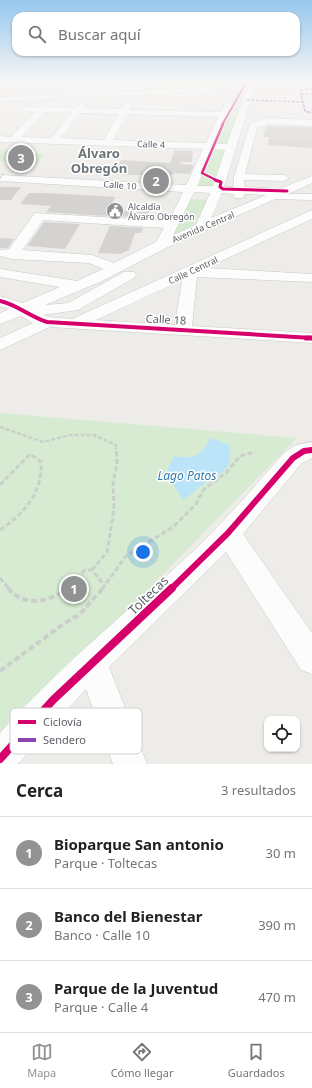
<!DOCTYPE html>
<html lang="es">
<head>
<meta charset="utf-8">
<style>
	body { margin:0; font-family:"Noto Sans",sans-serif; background:#f6f6f6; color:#222 }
	.controls { position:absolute; right:12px; bottom:12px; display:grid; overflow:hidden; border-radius:8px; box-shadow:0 1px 3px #0004 }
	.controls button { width:36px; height:36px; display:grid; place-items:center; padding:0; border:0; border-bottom:1px solid #e0e0e0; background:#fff; color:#222; font:20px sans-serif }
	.you { position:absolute; left:143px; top:552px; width:14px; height:14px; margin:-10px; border:3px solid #fff; border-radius:50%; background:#1a73e8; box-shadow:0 0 0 6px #1a73e833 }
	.badge { display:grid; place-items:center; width:26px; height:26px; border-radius:50%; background:#909294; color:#fff; font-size:13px; font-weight:700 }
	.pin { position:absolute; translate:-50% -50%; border:2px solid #fff; box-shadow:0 1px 4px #0006 }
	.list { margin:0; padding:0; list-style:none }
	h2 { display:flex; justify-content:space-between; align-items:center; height:52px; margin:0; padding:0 16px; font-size:17px }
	h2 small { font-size:13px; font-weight:400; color:#767676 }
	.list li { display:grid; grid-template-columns:26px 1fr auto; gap:12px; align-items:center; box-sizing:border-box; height:72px; padding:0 16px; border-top:1px solid #e0e0e0 }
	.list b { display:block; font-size:15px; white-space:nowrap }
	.list p { margin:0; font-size:13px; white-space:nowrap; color:#767676 }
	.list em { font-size:13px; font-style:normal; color:#767676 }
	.icon { flex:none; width:22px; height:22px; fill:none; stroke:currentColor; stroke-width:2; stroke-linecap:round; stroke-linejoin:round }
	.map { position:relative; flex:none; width:312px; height:764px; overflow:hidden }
	.search { position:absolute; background:#fff; box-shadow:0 1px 3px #0004; left:12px; right:12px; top:12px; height:44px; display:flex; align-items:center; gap:10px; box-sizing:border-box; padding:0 14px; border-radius:12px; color:#767676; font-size:15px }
	.sheet { height:268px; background:#fff }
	nav { display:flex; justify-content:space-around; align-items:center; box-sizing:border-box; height:56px; border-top:1px solid #e0e0e0; background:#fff; font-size:11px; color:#767676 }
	nav a { display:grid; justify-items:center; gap:2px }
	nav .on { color:#909294 }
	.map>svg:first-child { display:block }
	.green { fill:#d6ebd1 }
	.water { fill:#bce4f8 }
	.building { fill:#d5d3d1 }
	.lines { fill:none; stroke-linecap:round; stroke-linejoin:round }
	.minor-casing { stroke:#c9c9c9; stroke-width:1 }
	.major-casing { stroke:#d8cab4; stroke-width:2 }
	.path-far2 { stroke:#cacfcb; stroke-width:2.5; stroke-dasharray:4 2; stroke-linecap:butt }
	.path-far1 { stroke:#cacfcb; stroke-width:3; stroke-dasharray:5 2.5; stroke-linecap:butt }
	.path { stroke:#cacfcb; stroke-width:4; stroke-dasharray:6 3; stroke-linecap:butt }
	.minor { fill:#fcfcfc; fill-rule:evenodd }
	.major { fill:#f3f0e9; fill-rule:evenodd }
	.path-bridge { stroke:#cacfcb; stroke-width:1.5; stroke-dasharray:2 1; stroke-linecap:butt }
	.quiet { stroke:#8e44ad; stroke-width:1.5; stroke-dasharray:3 1.5; stroke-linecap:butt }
	.cycleway-far6-casing { stroke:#fff; stroke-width:3 }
	.cycleway-far5-casing { stroke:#fff; stroke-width:4 }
	.cycleway-far4-casing { stroke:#fff; stroke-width:4.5 }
	.cycleway-far3-casing { stroke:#fff; stroke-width:6 }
	.cycleway-far2-casing { stroke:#fff; stroke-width:8 }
	.cycleway-far1-casing { stroke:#fff; stroke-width:9 }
	.cycleway-casing { stroke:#fff; stroke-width:10 }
	.cycleway-far6 { stroke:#d6006c; stroke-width:2 }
	.cycleway-far5 { stroke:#d6006c; stroke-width:2.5 }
	.cycleway-far4 { stroke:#d6006c; stroke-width:3 }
	.cycleway-far3 { stroke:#d6006c; stroke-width:4 }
	.cycleway-far2 { stroke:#d6006c; stroke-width:5 }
	.cycleway-far1 { stroke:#d6006c; stroke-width:6 }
	.cycleway { stroke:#d6006c; stroke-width:8 }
	.labels { text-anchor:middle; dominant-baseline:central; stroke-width:3; stroke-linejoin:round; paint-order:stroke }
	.far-street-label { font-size:9px; fill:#5d6267; stroke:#fff }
	.far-poi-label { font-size:9px; fill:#5d6267; stroke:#fff; text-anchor:start }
	.street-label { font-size:11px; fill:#5d6267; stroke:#fff }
	.water-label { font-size:12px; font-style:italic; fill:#3379ab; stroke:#fff }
	.far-district-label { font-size:13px; font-weight:bold; fill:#6d7579; stroke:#fff }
	.near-street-label { font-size:13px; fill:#5d6267; stroke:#fff }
	.key { fill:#fff; stroke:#ced0d1; stroke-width:1 }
	.key-label { font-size:11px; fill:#5d6267 }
</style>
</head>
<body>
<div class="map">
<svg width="312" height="764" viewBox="0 0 312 764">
	<rect width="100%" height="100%" fill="#eeece8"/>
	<path class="green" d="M 231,81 L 227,89 L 140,92 L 147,84 Z
		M 248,89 L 227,145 L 212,144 L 236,90 Z
		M 211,148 L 225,150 L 211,188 L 192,187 Z
		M 0,150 L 45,154 L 38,163 L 0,162 Z
		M 187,199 L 207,200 C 200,213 192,237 172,234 Z
		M 0,413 L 297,438 L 0,740 Z"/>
	<path class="water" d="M 210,438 L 229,444 C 235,470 220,474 201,486 C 195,489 190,496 184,500 L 167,476 L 167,471 L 174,456 C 194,459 201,457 210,438 Z"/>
	<path class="building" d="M 266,126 L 312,127 L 312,148 L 268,145 L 269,137 L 263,137 Z
		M 175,150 L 193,151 L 192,162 L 181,162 L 180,164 L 194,165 L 190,174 L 174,173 L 173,175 L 166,175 L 164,182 L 146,181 L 148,175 L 114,175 L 121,160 L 170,163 Z
		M 0,187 L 21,187 L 11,200 L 0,200 Z
		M 29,193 L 48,193 L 115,197 L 107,216 L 46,212 L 51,206 L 20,204 Z
		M 151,206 L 147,218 L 115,216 L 118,210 L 140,212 Z
		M 44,222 L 80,224 L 65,249 L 27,246 Z
		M 110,226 L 143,228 L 141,233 L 135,233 L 129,250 L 120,254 L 98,253 Z
		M 0,238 L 14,239 L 8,248 L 0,248 Z"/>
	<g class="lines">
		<g class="minor-casing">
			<path id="minor" d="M 32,81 L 54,81 L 51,83 L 24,86 L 21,84 Z
				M 250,81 L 256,81 L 256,84 L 312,83 L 312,87 L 255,88 L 251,98 L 303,100 L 307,102 L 303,104 L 250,102 L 224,187 L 233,187 L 234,177 L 250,124 L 267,118 L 312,120 L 312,126 L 268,124 L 257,128 L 245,174 L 284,175 L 289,178 L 284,181 L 244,180 L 245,187 L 279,189 L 312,176 L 312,183 L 288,194 L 312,194 L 312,200 L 275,199 L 166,248 L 100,282 L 45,305 L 68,303 L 124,272 L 134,272 L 136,275 L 134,278 L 78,310 L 43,315 L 49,317 L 72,319 L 312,210 L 312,219 L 206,268 L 312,274 L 312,282 L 197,277 L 192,326 L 312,333 L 312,343 L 50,327 L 0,350 L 0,338 L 33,323 L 21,316 L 0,324 L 0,313 L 9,309 L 0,306 L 0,296 L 23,303 L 60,287 L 0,277 L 0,269 L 77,281 L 103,269 L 89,263 L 12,259 L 0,256 L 0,250 L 9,249 L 35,213 L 169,221 L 183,192 L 0,181 L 0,175 L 186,185 L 203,149 L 0,142 L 0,136 L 11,137 L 35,112 L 22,111 L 22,107 L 40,107 L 48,101 L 52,103 L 48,107 L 75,108 L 83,102 L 87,104 L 84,108 L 121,109 L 126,100 L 129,100 L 133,102 L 129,110 L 221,112 L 225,103 L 228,103 L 232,105 L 215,144 L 227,144 L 246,90 L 0,101 L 0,97 L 247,86 ZM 44,112 L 72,113 L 51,138 L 21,137 ZM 80,113 L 118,114 L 104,140 L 60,138 ZM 126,114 L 218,117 L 206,143 L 113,140 ZM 213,149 L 225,150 L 213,186 L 197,186 ZM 194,192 L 210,193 L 196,225 L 173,235 ZM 222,193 L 233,194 L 235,198 L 243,198 L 245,194 L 266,195 L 211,218 ZM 43,220 L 164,228 L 156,242 L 114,263 L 92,255 L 22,250 ZM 182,280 L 175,325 L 96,320 Z
				M 312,442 L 312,458 L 301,464 L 243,534 L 312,633 L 312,674 L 301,670 L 226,552 L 109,667 L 147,764 L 113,764 L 86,689 L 18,764 L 0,764 L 0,733 C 58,668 126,613 190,554 C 224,522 254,487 285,452 L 296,445 Z"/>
		</g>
		<g class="major-casing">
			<path id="major" d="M 12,81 L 35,81 L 31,83 L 0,87 L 0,83 Z"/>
		</g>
		<path class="path-far2" d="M 0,427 L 43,442 L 70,435 L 94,435 L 116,445 L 116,449"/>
		<path class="path-far1" d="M 0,485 L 30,454 L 41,462 C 43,492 24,514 0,530
			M 92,570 L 107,552 L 114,509 L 113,483 L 117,464 L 116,448
			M 0,578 L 9,589
			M 66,589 L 85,570 L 92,570 L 104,585
			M 102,589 L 126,556 L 173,527 L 196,504 L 204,489 L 226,473 L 240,456 L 255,452"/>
		<path class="path" d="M 8,588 C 24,608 50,602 67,588
			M 0,671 L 62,625 L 80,614 L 103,588"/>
		<use href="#minor" class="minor"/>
		<use href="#major" class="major"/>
		<path class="path-bridge" d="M 0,178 L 4,173"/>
		<path class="quiet" d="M 312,88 L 300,90 L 305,111 L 312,113
			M 301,94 L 312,94
			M 247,100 L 303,102"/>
		<g class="cycleway-far6-casing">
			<path id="cycleway-far6" d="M 222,125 L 247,81"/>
		</g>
		<g class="cycleway-far5-casing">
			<path id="cycleway-far5" d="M 218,181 L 202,173 L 223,124"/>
		</g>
		<g class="cycleway-far4-casing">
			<path id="cycleway-far4" d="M 215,180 L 221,182 L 220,187 L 223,189 L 287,191"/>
		</g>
		<g class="cycleway-far3-casing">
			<path id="cycleway-far3" d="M 0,301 C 18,305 30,317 47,322 L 312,338"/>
		</g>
		<g class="cycleway-far2-casing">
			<path id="cycleway-far2" d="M 306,338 L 312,338"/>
		</g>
		<g class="cycleway-far1-casing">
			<path id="cycleway-far1" d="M 171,589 L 228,533 L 293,458 L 304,451 L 312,450"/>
		</g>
		<g class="cycleway-casing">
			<path id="cycleway" d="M 0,759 L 53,700 L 172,588"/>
		</g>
		<use href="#cycleway-far6" class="cycleway-far6"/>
		<use href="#cycleway-far5" class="cycleway-far5"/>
		<use href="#cycleway-far4" class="cycleway-far4"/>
		<use href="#cycleway-far3" class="cycleway-far3"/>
		<use href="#cycleway-far2" class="cycleway-far2"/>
		<use href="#cycleway-far1" class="cycleway-far1"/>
		<use href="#cycleway" class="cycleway"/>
	</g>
	<linearGradient id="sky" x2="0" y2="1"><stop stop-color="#96c7ee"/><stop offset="0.43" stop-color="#f7f6f5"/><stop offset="1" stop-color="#f7f6f5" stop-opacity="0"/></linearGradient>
	<rect width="312" height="188" fill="url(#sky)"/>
	<defs>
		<g id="civic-disc" transform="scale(0.9)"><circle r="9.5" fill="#909294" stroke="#fff"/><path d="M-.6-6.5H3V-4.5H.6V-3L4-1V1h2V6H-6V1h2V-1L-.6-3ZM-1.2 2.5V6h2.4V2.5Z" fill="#fff"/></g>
	</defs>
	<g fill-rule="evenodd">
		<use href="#civic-disc" x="115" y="211"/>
	</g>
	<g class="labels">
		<g class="far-street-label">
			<text transform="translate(151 144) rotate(2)">Calle 4</text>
			<text transform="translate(120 185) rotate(4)">Calle 10</text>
			<text transform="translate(203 227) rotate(-23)">Avenida Central</text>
			<text transform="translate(193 270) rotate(-25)">Calle Central</text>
		</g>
		<g class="far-poi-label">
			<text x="128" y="206">Alcaldía<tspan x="128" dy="10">Álvaro Obregón</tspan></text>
		</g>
		<g class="street-label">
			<text transform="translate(166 319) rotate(3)">Calle 18</text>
		</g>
		<g class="water-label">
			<text x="187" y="475">Lago Patos</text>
		</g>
		<g class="far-district-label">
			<text x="99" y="153">Álvaro<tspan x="99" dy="15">Obregón</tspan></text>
		</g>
		<g class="near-street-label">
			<text transform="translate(148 595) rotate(-44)">Toltecas</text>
		</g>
	</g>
	<rect x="10" y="708" width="132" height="46" rx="6" class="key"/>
	<rect x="18" y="720" width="18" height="4" fill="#d6006c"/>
	<rect x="18" y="738" width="18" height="4" fill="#8e44ad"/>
	<g class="key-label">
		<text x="43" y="726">Ciclovía</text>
		<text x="43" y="744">Sendero</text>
	</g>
</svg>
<div class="controls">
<button><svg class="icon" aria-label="locate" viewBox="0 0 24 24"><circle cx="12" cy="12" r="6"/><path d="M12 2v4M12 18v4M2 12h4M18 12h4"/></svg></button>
</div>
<div class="you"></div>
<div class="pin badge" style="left:74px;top:589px">1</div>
<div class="pin badge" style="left:156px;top:181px">2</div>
<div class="pin badge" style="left:21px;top:158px">3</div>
<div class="search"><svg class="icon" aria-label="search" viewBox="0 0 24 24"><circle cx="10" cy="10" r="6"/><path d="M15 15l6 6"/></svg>Buscar aquí</div>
</div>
<section class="sheet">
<h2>Cerca<small>3 resultados</small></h2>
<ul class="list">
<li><span class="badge">1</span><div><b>Bioparque San antonio</b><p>Parque · Toltecas</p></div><em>30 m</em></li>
<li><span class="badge">2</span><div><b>Banco del Bienestar</b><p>Banco · Calle 10</p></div><em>390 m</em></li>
<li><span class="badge">3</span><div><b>Parque de la Juventud</b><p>Parque · Calle 4</p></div><em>470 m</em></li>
</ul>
</section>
<nav>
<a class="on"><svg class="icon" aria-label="map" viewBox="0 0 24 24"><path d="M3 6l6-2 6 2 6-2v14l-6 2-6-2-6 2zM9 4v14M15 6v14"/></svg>Mapa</a>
<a><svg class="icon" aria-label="directions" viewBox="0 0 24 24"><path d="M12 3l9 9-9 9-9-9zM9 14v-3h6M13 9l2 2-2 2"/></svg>Cómo llegar</a>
<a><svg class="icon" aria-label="saved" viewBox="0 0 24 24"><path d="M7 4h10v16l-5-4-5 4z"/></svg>Guardados</a>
</nav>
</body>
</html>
